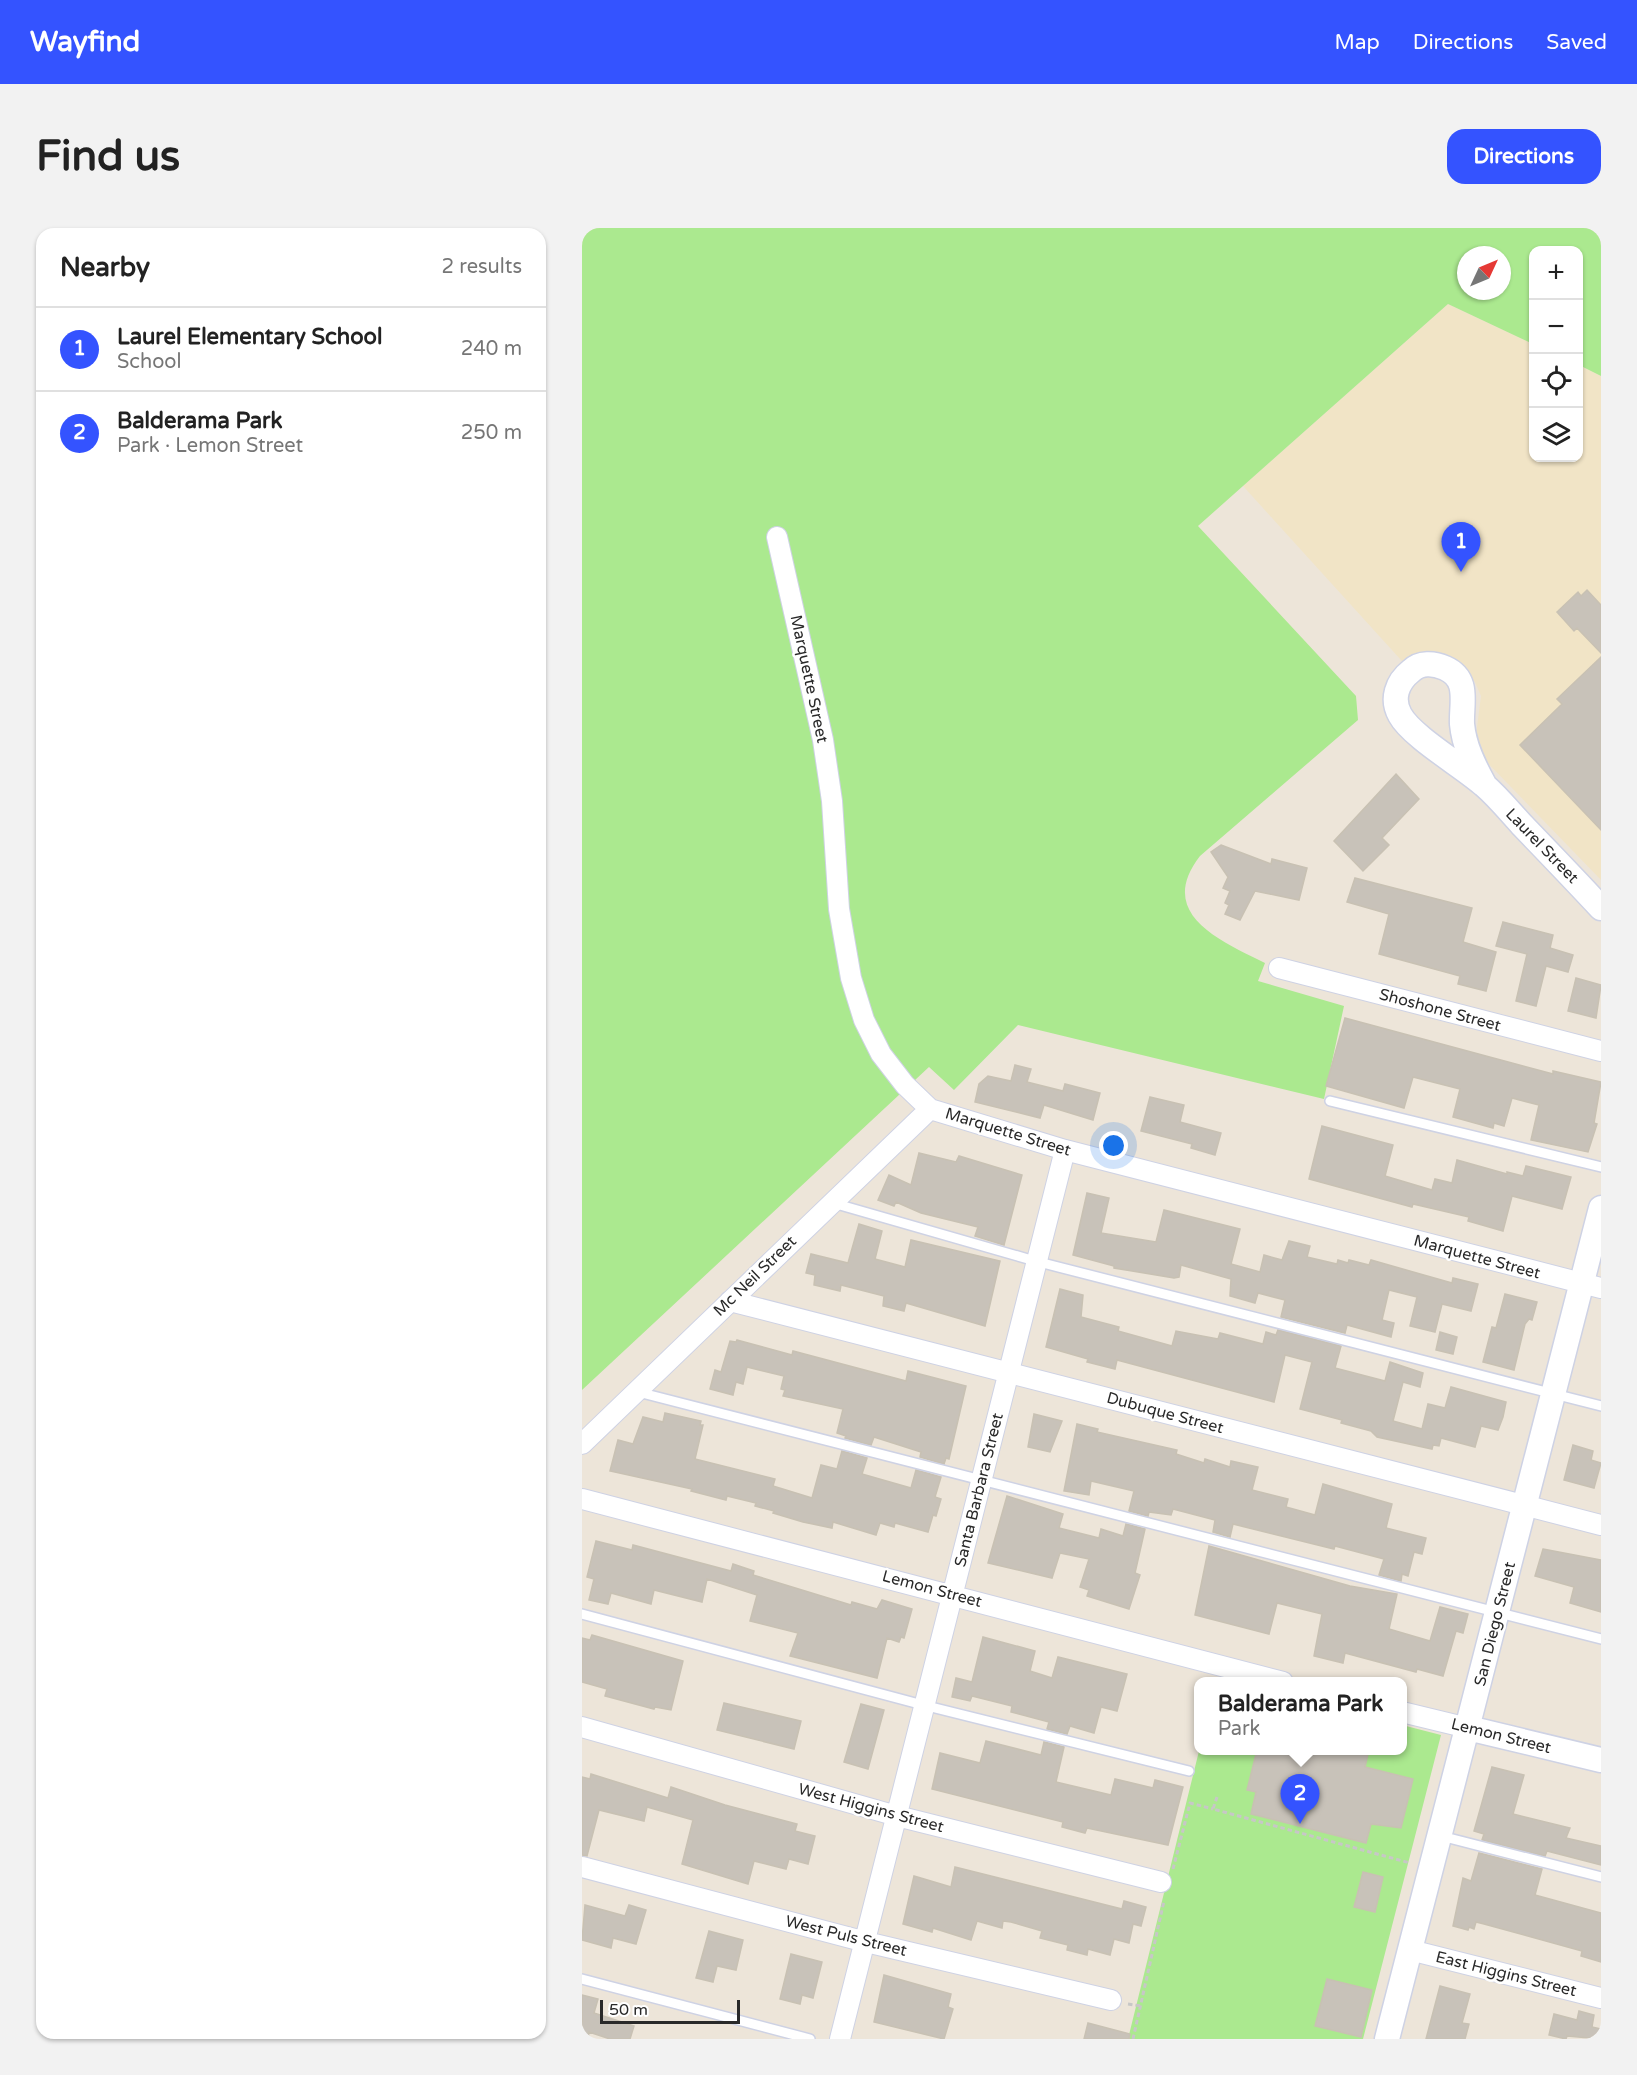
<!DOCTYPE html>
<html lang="en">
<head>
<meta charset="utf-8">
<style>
	body { margin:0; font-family:"Varela Round",sans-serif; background:#f2f2f2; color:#222 }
	.controls { position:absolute; right:18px; top:18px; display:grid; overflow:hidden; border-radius:12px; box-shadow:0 2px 4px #0004 }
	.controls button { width:54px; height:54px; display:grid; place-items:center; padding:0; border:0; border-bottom:2px solid #e0e0e0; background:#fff; color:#222; font:30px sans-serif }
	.compass { position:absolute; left:875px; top:18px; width:54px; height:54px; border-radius:50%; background:#fff; box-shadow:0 2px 4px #0004; rotate:46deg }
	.scale { position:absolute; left:18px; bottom:15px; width:140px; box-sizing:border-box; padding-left:6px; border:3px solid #292929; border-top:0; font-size:16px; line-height:21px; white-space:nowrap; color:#292929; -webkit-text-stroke:4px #fff; paint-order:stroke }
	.you { position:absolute; left:532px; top:918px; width:21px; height:21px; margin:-15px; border:4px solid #fff; border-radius:50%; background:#1a73e8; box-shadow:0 0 0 9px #1a73e833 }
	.badge { display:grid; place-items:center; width:39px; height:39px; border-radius:50%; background:#3453ff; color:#fff; font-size:20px; font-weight:700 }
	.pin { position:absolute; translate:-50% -50px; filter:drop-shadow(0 2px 3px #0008) }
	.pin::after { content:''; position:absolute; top:32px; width:21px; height:18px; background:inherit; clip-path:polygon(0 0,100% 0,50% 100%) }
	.popup { position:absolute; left:612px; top:1449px; width:213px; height:78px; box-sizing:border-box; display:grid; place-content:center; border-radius:12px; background:#fff; filter:drop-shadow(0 2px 4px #0005); font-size:20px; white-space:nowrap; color:#767676 }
	.popup b { font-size:22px; color:#222 }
	.popup::after { content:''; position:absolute; left:50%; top:100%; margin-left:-12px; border:12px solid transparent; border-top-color:#fff }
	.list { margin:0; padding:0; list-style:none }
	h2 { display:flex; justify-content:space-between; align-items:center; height:78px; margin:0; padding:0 24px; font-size:26px }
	h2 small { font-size:20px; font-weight:400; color:#767676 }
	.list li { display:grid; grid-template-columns:39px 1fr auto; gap:18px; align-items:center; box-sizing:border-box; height:84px; padding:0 24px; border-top:2px solid #e0e0e0 }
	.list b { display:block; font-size:22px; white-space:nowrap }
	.list p { margin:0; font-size:20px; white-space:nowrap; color:#767676 }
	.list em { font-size:20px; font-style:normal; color:#767676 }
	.icon { flex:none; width:33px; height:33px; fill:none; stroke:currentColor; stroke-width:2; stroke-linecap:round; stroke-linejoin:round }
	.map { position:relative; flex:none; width:1019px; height:1811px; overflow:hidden; border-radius:18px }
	header { display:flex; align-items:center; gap:36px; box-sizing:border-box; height:84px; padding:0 30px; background:#3453ff; color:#fff }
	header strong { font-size:28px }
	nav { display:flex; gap:33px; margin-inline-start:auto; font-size:21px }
	.intro { display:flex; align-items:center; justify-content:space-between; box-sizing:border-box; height:144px; padding:0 36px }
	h1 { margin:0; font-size:42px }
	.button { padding:15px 27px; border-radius:18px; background:#3453ff; color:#fff; font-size:21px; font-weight:700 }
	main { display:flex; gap:36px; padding:0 36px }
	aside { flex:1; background:#fff; border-radius:18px; box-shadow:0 2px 4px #0004 }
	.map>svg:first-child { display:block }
	.education { fill:#f1e4c6 }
	.green { fill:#abe98f; fill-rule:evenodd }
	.building { fill:#c8c2b9; stroke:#c8c1b3; stroke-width:1.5 }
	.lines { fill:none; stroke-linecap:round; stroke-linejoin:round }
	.service-casing { stroke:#ced2e4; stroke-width:12 }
	.minor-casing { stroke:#ced2e4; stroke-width:22 }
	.tertiary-casing { stroke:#ced2e4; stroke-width:27 }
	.path { stroke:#c7c7c7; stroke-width:3; stroke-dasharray:4.5 3; stroke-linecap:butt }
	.service { stroke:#fff; stroke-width:9 }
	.minor { stroke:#fff; stroke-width:20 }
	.tertiary { stroke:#fff; stroke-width:24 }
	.labels { text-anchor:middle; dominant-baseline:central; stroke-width:5; stroke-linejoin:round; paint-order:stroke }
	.street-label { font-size:16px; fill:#292929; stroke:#fff }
</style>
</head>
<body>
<header>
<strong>Wayfind</strong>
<nav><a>Map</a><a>Directions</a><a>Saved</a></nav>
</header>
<div class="intro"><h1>Find us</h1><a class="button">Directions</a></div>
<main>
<aside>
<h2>Nearby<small>2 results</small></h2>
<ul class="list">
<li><span class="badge">1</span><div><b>Laurel Elementary School</b><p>School</p></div><em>240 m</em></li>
<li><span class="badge">2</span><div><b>Balderama Park</b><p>Park · Lemon Street</p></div><em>250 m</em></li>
</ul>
</aside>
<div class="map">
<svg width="1019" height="1811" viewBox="0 0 1019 1811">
	<rect width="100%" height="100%" fill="#ede5d9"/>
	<path class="education" d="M 866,76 L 951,116 L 951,230 L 996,230 L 997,137 L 1019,148 L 1019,652 L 897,526 L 893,515 L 899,468 L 893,454 L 878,439 L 829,443 L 661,258 Z"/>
	<path class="green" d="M 0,0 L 1019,0 L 1019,148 L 997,137 L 996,22 L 951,22 L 951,116 L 866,76 L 616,298 L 774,468 L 776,492 L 618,628 C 573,686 639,713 683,735 L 676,753 L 762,778 L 742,871 L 436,797 L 372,862 L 347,839 L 0,1162 ZM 884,27 L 920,27 L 920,63 L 884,63 Z
		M 820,1497 L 859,1507 L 781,1811 L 546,1811 L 617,1523 L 820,1522 Z"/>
	<path class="building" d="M 1005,362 L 1019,377 L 1019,425 L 995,400 L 992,403 L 975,384 L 996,364 L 999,368 Z
		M 1019,429 L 1019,602 L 938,517 L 980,476 L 975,471 Z
		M 814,546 L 837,571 L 800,610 L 807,617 L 781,643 L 752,613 Z
		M 639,617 L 689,636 L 690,631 L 725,640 L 717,672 L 673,663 L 658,692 L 643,686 L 647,677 L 643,675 L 648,663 L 641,660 L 646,649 L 629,624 Z
		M 773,650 L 890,680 L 881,714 L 914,724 L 904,763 L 876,756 L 878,748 L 797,726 L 807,686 L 765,674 Z
		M 921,694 L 971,707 L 968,720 L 991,727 L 986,744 L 964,738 L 954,778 L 934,773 L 945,726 L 914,718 Z
		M 994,750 L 1019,757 L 1014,790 L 986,783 Z
		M 763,790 L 971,846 L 971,843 L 1019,854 L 1012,895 L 1015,896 L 1006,924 L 949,912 L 957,877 L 930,870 L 922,898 L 912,895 L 911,900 L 871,889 L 878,861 L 831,849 L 822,880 L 744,858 Z
		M 433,837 L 449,841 L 445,854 L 481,863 L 483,856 L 518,865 L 511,892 L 462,877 L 458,890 L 393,874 L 397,856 L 406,848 L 429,853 Z
		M 568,869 L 602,877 L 598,894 L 639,905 L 633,927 L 609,920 L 610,916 L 559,903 Z
		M 740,898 L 811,917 L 803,948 L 850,962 L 853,951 L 870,955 L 875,932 L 925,946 L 925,944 L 941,948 L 944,938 L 989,949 L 980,981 L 930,968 L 921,1003 L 886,993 L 887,989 L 831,976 L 830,979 L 727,951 Z
		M 337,925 L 374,934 L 377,928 L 440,947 L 422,1017 L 393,1008 L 396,999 L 339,985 L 314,974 L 312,978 L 296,972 L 307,947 L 329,957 Z
		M 505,965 L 527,970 L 519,1005 L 574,1014 L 582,982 L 658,1001 L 649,1036 L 678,1044 L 682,1027 L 700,1032 L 707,1013 L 728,1018 L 725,1029 L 755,1036 L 756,1032 L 766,1035 L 767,1032 L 787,1037 L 789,1032 L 870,1055 L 871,1050 L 896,1056 L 889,1083 L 860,1076 L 853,1104 L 828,1098 L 835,1069 L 807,1062 L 800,1092 L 812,1095 L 809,1109 L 765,1097 L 763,1105 L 699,1089 L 703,1072 L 676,1065 L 673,1075 L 648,1068 L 649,1051 L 599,1037 L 597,1049 L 592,1050 L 532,1040 L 532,1038 L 491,1027 Z
		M 277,996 L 300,1003 L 293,1031 L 323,1039 L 329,1012 L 418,1033 L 403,1098 L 324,1075 L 322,1083 L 301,1078 L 302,1068 L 263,1058 L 259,1057 L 258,1063 L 232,1057 L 233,1047 L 224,1045 L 229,1026 L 266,1035 Z
		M 478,1061 L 501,1067 L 499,1089 L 537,1099 L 536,1103 L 590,1118 L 594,1103 L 636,1111 L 638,1105 L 681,1116 L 684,1104 L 694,1107 L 696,1102 L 759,1118 L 753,1140 L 803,1153 L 808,1134 L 841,1145 L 838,1159 L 821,1154 L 811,1193 L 840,1201 L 846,1176 L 863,1180 L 869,1159 L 924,1174 L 921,1189 L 916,1202 L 899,1198 L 893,1219 L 859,1210 L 857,1218 L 851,1217 L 850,1221 L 795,1209 L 789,1203 L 759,1195 L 760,1192 L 718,1181 L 730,1134 L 703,1127 L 692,1174 L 535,1132 L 533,1141 L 505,1134 L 506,1131 L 464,1119 Z
		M 923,1066 L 955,1074 L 950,1092 L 947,1091 L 943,1096 L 932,1142 L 901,1134 L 910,1099 L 914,1100 Z
		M 858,1104 L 875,1109 L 871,1126 L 854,1122 Z
		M 155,1112 L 210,1127 L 211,1123 L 324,1153 L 326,1143 L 384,1158 L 367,1231 L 364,1230 L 362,1236 L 338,1229 L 339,1224 L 292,1209 L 289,1217 L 263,1210 L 264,1208 L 255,1205 L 261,1181 L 201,1168 L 203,1162 L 199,1161 L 202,1148 L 165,1139 L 161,1156 L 154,1154 L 151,1167 L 128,1161 L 133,1142 L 139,1144 L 148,1113 L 154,1114 Z
		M 83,1185 L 119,1193 L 118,1197 L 121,1197 L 113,1231 L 193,1251 L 191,1258 L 230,1270 L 239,1237 L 255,1241 L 260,1223 L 285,1230 L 280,1246 L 329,1260 L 334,1242 L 359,1249 L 353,1269 L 359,1271 L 354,1288 L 351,1287 L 346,1304 L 313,1295 L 312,1299 L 298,1295 L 294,1307 L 251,1294 L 250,1300 L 221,1294 L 191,1285 L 192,1283 L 173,1278 L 174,1275 L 145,1268 L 144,1272 L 109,1263 L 110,1261 L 28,1243 L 36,1212 L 51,1216 L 61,1189 L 81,1194 Z
		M 452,1186 L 480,1193 L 468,1224 L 446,1219 Z
		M 495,1196 L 516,1201 L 515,1204 L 595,1222 L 594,1226 L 622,1235 L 623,1231 L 648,1239 L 649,1233 L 676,1239 L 670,1262 L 706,1271 L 704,1279 L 733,1287 L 741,1256 L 810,1276 L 804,1300 L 844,1310 L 840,1326 L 832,1324 L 826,1348 L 820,1346 L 819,1353 L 797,1347 L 802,1331 L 753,1318 L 752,1321 L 651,1296 L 648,1309 L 631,1304 L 633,1292 L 591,1281 L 589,1287 L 567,1284 L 566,1288 L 547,1283 L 552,1263 L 509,1253 L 507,1267 L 482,1263 Z
		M 991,1217 L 1011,1223 L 1009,1232 L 1019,1235 L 1012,1260 L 982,1252 Z
		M 425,1268 L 481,1286 L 477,1300 L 517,1310 L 519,1301 L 541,1308 L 544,1296 L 563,1301 L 553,1345 L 558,1347 L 547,1381 L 505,1368 L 507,1362 L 498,1359 L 507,1331 L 478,1325 L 470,1350 L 406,1335 Z
		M 14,1313 L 50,1322 L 51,1317 L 149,1343 L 151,1336 L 172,1343 L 171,1347 L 269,1377 L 270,1374 L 295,1381 L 300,1372 L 330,1381 L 322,1410 L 319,1409 L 317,1414 L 305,1410 L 295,1450 L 208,1428 L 216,1405 L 168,1393 L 175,1367 L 125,1351 L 120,1374 L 72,1362 L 69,1376 L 29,1365 L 26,1376 L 7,1372 L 12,1351 L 5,1349 Z
		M 627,1318 L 768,1358 L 815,1366 L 807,1401 L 848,1413 L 858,1379 L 886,1386 L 881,1405 L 874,1403 L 861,1448 L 835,1441 L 834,1444 L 763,1425 L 761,1435 L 732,1428 L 740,1386 L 695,1375 L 687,1406 L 613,1387 Z
		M 961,1321 L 1019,1332 L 1019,1384 L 988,1375 L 992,1359 L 953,1348 Z
		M 10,1407 L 101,1433 L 89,1482 L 73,1479 L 72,1481 L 23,1468 L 25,1461 L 0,1454 L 0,1410 L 8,1412 Z
		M 401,1409 L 453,1423 L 448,1443 L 470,1450 L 476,1429 L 545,1446 L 535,1483 L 519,1479 L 512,1505 L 488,1498 L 485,1506 L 465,1501 L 467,1494 L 429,1484 L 430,1478 L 390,1468 L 388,1473 L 370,1469 L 374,1450 L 390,1454 Z
		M 142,1475 L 219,1493 L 212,1521 L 135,1502 Z
		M 279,1476 L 302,1482 L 286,1541 L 262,1534 Z
		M 404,1513 L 459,1527 L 462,1514 L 482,1519 L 474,1554 L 529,1567 L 533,1551 L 571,1560 L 573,1552 L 601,1559 L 586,1617 L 505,1600 L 503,1605 L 480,1599 L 481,1594 L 350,1561 L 358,1525 L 398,1535 Z
		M 675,1522 L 787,1522 L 783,1539 L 831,1551 L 819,1600 L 789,1596 L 784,1615 L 669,1586 L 674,1564 L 665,1562 Z
		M 910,1539 L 942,1547 L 931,1586 L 988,1600 L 984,1610 L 1019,1618 L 1019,1637 L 965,1623 L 963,1628 L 900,1612 L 902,1606 L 892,1603 Z
		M 9,1546 L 86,1570 L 89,1559 L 143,1577 L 215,1596 L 213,1603 L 233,1608 L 226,1636 L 207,1631 L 204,1641 L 172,1633 L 166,1656 L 100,1636 L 111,1592 L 65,1579 L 62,1593 L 17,1582 L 5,1628 L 0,1627 L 0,1549 L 8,1551 Z
		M 897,1625 L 960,1641 L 953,1667 L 1019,1685 L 1019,1734 L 999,1728 L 1000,1723 L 902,1696 L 894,1694 L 892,1701 L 887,1699 L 886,1702 L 871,1698 L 881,1650 L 889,1653 Z
		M 373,1639 L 540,1681 L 542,1673 L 564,1679 L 559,1698 L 551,1696 L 547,1715 L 532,1711 L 528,1727 L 506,1721 L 505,1727 L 485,1722 L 486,1717 L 458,1710 L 460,1703 L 429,1694 L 421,1693 L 420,1700 L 395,1693 L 389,1712 L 351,1700 L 350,1704 L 321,1696 L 332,1648 L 369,1659 Z
		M 781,1644 L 801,1649 L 793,1684 L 772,1679 Z
		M 3,1677 L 43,1688 L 47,1677 L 64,1682 L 54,1716 L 31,1710 L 29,1720 L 0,1712 Z
		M 127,1703 L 161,1712 L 154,1742 L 135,1738 L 131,1754 L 114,1750 Z
		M 209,1726 L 240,1734 L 231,1770 L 220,1767 L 218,1776 L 198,1771 Z
		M 302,1747 L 369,1766 L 366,1779 L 371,1781 L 362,1811 L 292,1794 Z
		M 745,1751 L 790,1762 L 779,1809 L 733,1798 Z
		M 858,1758 L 888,1766 L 880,1795 L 887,1796 L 883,1811 L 844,1811 Z
		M 0,1767 L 16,1771 L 12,1785 L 52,1798 L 48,1811 L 28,1811 L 7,1804 L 6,1811 L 0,1811 Z
		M 997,1783 L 1012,1787 L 1010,1799 L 1019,1801 L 1019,1811 L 985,1808 L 984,1811 L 967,1807 L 972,1786 L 995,1792 Z
		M 506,1795 L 548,1806 L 547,1811 L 502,1811 Z"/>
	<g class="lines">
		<g class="service-casing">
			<path id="service" d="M 748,873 L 1019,939
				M 251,975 L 453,1033 L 1019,1178
				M 56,1164 L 1019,1411
				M 0,1386 L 341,1477 L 607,1543
				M 859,1608 L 1019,1649
				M 0,1751 L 228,1811"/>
		</g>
		<g class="minor-casing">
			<path id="minor" d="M 195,309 L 241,512 L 250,573 L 257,681 L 269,750 L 282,792 L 299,826 L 323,857 L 348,881 L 483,922 L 1019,1060
				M 697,740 L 1019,823
				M 148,1073 L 1019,1297
				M 0,1216 L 348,881
				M 0,1271 L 701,1454
				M 820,1484 L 886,1500
				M 0,1499 L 315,1588 L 579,1654
				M 0,1639 L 284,1714 L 529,1772
				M 828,1722 L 1019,1770
				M 258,1811 L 483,922"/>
		</g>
		<g class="tertiary-casing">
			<path id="tertiary" d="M 902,556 C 892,538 882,518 880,496 C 879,475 888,451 863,440 C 852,435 838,434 829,443 C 815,454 809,471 818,487 C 830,509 882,539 902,557 C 916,569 928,584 940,597 C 966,624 993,652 1019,680
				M 886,1500 L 1019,1532
				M 805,1811 L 1019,980"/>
		</g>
		<path class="path" d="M 635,1569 L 631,1581 L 828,1635
			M 591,1641 L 608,1575 L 631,1581
			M 546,1776 L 559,1778
			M 551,1811 L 582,1673"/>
		<use href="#service" class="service"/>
		<use href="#minor" class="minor"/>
		<use href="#tertiary" class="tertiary"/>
	</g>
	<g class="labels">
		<g class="street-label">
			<text transform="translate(227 451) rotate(78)">Marquette Street</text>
			<text transform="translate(960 618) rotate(46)">Laurel Street</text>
			<text transform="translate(858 782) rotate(15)">Shoshone Street</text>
			<text transform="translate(426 904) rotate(17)">Marquette Street</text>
			<text transform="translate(895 1029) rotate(15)">Marquette Street</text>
			<text transform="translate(173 1048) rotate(-44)">Mc Neil Street</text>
			<text transform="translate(583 1185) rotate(15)">Dubuque Street</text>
			<text transform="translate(397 1262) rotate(-76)">Santa Barbara Street</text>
			<text transform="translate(350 1361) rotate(15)">Lemon Street</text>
			<text transform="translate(913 1396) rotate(-76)">San Diego Street</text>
			<text transform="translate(919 1508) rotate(14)">Lemon Street</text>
			<text transform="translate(289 1580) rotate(15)">West Higgins Street</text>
			<text transform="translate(264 1708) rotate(14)">West Puls Street</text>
			<text transform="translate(924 1746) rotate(14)">East Higgins Street</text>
		</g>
	</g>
</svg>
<div class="controls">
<button>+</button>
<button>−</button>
<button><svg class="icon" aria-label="locate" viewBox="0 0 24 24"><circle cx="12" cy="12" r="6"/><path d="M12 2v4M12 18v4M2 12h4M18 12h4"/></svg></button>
<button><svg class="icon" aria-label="layers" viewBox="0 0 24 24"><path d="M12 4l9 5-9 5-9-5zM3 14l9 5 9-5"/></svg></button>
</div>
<svg class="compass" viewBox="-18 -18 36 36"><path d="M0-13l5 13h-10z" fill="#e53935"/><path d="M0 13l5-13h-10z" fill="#767676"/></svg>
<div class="scale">50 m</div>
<div class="you"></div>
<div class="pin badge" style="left:879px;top:344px">1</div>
<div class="pin badge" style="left:718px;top:1596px">2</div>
<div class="popup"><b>Balderama Park</b>Park</div>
</div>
</main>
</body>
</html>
